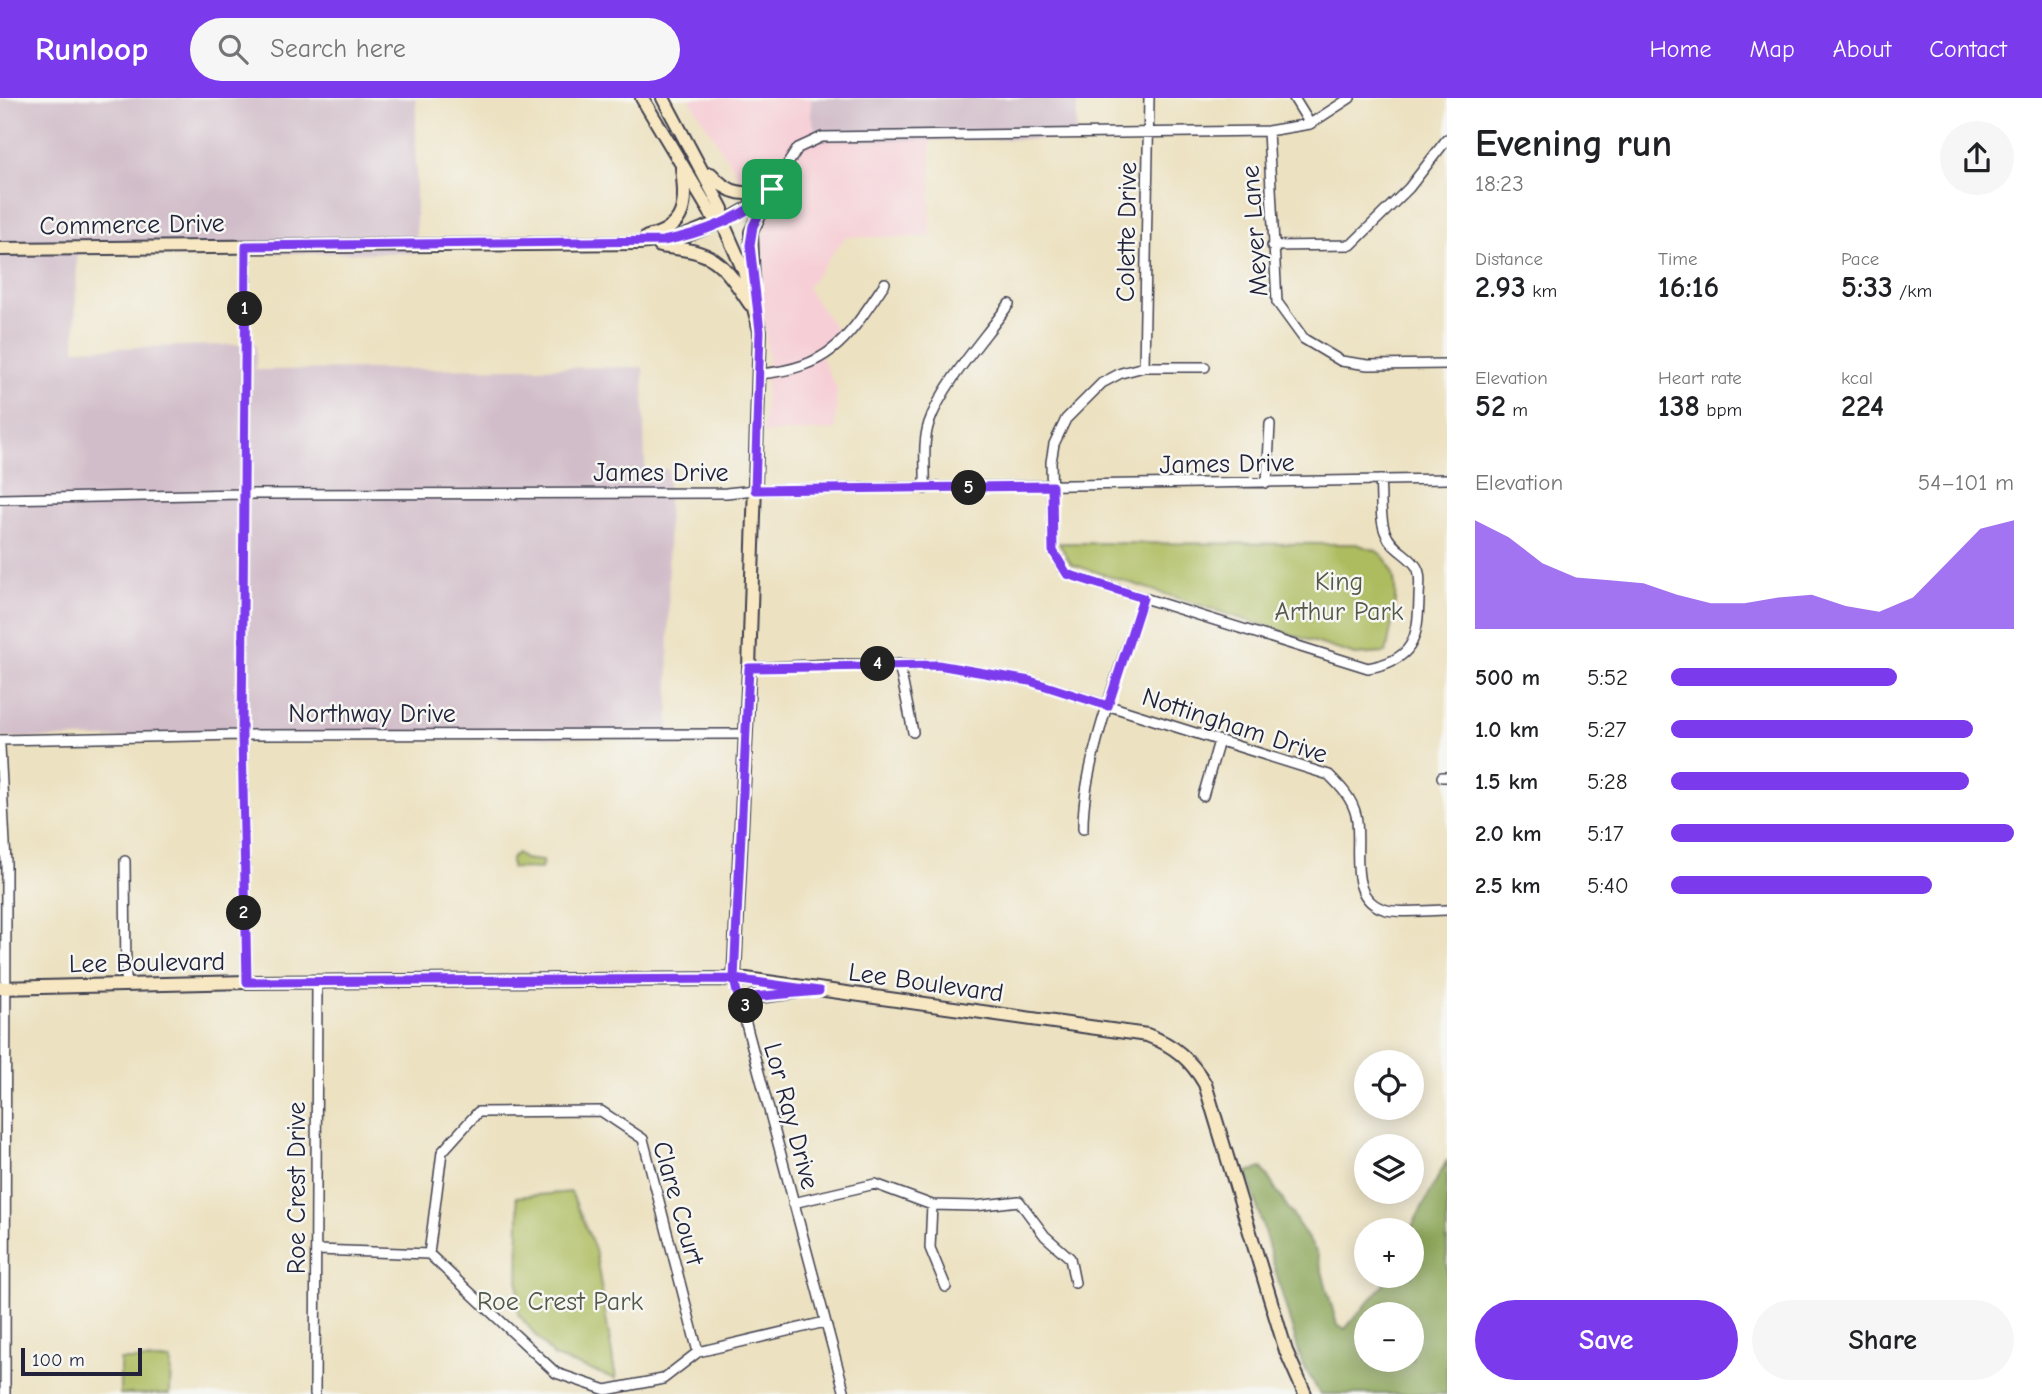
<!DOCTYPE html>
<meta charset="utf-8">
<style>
:root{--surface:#fff;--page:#f6f6f6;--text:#202124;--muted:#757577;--accent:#7c3aed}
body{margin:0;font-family:"Comic Neue",sans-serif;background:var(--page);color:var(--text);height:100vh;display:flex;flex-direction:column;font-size:26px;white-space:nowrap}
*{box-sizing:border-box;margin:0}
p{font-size:23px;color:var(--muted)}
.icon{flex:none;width:38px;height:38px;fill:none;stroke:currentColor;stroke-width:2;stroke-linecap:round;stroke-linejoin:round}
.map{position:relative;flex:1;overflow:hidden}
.details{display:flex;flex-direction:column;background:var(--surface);width:595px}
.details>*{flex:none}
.buttons{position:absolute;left:1354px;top:952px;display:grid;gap:14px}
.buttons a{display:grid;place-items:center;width:70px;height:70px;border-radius:50%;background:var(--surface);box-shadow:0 4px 18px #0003;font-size:35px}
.scale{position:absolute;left:21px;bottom:18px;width:121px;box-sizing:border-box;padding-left:7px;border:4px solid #22223b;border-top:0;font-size:19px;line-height:24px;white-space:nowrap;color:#22223b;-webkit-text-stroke:5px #f6f6f2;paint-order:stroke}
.pin{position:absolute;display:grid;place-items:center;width:60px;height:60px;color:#fff;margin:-30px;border-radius:14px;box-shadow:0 4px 10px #0006}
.km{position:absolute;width:35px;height:35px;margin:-18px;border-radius:50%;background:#222;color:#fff;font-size:19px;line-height:35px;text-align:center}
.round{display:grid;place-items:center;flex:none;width:74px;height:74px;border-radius:37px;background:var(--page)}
.headline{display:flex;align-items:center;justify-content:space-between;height:119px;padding:0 28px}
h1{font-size:38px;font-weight:700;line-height:52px}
.stats{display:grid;grid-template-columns:repeat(3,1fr);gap:10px;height:119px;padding:7px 28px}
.stats div{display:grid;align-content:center}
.stats b{font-size:30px;font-weight:700}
.stats small{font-size:19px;font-weight:400}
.stats p{font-size:19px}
.chart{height:196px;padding:14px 28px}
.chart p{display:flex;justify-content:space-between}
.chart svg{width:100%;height:126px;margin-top:7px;fill:var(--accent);opacity:.7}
.cta{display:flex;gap:14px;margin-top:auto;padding:14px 28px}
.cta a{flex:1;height:80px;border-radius:42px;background:var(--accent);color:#fff;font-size:28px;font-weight:700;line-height:80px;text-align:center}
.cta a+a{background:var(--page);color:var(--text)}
ul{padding:0 28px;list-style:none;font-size:23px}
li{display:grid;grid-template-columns:112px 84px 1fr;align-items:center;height:52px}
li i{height:18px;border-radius:9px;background:var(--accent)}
header{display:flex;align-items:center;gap:42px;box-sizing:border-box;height:98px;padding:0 35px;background:var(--accent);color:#fff}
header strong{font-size:33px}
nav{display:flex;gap:38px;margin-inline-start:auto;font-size:24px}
.search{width:490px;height:63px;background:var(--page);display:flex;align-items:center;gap:18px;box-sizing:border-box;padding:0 24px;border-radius:38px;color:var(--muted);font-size:26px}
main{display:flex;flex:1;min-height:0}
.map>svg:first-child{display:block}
</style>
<header>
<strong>Runloop</strong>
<div class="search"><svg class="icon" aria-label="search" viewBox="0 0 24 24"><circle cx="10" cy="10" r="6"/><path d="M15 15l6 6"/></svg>Search here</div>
<nav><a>Home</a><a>Map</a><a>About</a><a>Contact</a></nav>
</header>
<main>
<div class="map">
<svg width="1447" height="1296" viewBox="0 0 1447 1296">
<rect width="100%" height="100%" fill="#f6f6f2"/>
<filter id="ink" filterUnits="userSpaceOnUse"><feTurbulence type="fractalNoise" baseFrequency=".0143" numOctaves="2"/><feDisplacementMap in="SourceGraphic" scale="14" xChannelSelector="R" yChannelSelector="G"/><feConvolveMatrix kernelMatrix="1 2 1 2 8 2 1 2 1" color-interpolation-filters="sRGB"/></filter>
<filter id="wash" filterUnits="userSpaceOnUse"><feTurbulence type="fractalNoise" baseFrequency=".00686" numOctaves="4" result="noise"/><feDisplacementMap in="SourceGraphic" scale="28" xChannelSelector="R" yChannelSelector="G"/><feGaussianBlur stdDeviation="1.57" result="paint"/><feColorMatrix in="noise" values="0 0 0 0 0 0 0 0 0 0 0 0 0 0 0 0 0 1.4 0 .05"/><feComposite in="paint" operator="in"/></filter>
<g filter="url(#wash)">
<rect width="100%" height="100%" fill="#ece1c0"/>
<path fill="#f6cfd6" d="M689 0H811V19L821 43 931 42 930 139H845L807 190 837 233 819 254 837 291 835 332 763 335 768 259 759 188 763 133 747 92Z"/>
<path fill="#d1bdc9" d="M0 0H416V155H77L75 251 256 246V272L643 269 645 371H668L669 639 0 640Z
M811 0H1077L1076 41 820 43 811 19Z"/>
<path fill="#adbc5f" stroke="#686f4d" stroke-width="2" d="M1059 445 1357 446C1363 449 1372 450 1378 454 1407 475 1392 525 1386 555L1355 557 1071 466Z
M517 755 524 761 543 763 541 771 511 770V760Z
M571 1094 595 1151 616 1281 554 1259 518 1216 519 1115 516 1099Z
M120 1262H171L170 1296H120Z"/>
<path fill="#8aa456" stroke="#566348" stroke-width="2" fill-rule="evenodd" d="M1447 1062V1296H1320L1302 1265 1247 1074 1262 1070 1317 1155 1337 1227 1345 1231 1382 1189 1388 1178H1412L1410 1132ZM1367 1216H1412V1262H1367Z"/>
</g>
<g filter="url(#ink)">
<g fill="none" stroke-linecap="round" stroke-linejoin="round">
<g stroke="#403f4f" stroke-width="12">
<path id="street" d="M1294 0 1310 26
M1268 33 1277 204 1304 241 1341 263 1368 267 1447 266
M722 123 767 98 798 50 822 39 1268 33 1310 26 1350 0
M246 148 242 637 247 884
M1272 148 1351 147 1409 90 1447 41
M1144 269 1149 0
M1205 269H1144L1121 275 1102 285 1066 321 1054 346 1051 364 1053 453 1067 476 1368 570C1413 562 1418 542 1419 500 1419 490 1422 476 1416 468 1408 456 1392 451 1386 436 1379 422 1382 398 1380 382
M760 276C832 269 847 241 885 185
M1267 385 1270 326
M925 391C926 370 922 346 929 325 943 285 984 241 1009 206
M0 401 243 396 726 395 755 392 1447 381
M899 566 913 634
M749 570 832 566 938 567 1030 583 1329 677C1340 688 1352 700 1356 717 1363 747 1344 802 1387 812 1404 816 1429 812 1447 812
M0 642 242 637 745 636
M0 648 6 765 5 1296
M1442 679H1447
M1203 698 1219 643
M1083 731C1082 665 1122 565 1143 501
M125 763 126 886
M734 881 845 1296
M793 1105 875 1086 932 1107 975 1108 1019 1103 1045 1138 1070 1160 1075 1185
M932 1107 930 1150 946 1189
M317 1152 429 1156 556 1275 606 1292 663 1281 698 1254 825 1224
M429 1156 442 1054 478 1014 601 1013 643 1041 698 1254
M315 1296 317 883"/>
</g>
<g stroke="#403f4f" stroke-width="16">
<path id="secondary" d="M642 0 712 117 722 123
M663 0 722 111V123L744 173 760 233 749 570 734 881
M711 76C729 98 747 98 772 91
M647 139C688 130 686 104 682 70
M660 148C715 154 720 161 750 206
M0 151 639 145 680 140 722 123
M753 184 751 134 772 91
M0 890 247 884 746 881 1147 937C1174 947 1191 962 1205 986L1286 1253 1305 1296
M742 917 753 899 794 894"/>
</g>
<use href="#street" stroke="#fff" stroke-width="9"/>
<use href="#secondary" stroke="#f7e8c3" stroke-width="12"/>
</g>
</g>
<g fill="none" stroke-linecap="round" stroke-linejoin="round" filter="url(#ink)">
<g stroke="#fff" stroke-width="14">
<path id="route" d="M772 91C748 119 699 136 663 143L246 148 242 637 247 884 734 881 742 917 752 899 819 893 734 881 749 570 938 567 1030 583 1108 608 1143 500 1067 476 1053 453 1052 388 755 392 760 233 750 147 753 128 772 91"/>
</g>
<use href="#route" stroke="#7c3aed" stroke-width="9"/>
</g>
<g text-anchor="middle" stroke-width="5" stroke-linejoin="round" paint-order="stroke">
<g font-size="26" fill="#22223b" stroke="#f6f6f2">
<text transform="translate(132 126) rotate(-1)" y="9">Commerce Drive</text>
<text transform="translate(1254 133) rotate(-94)" y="9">Meyer Lane</text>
<text transform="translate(1126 134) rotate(-89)" y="9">Colette Drive</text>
<text transform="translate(1227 365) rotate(-1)" y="9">James Drive</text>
<text x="661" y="383">James Drive</text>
<text x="372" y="624">Northway Drive</text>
<text transform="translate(1235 627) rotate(18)" y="9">Nottingham Drive</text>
<text transform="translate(147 864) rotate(-1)" y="9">Lee Boulevard</text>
<text transform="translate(926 884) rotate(8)" y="9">Lee Boulevard</text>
<text transform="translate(792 1018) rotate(75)" y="9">Lor Ray Drive</text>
<text transform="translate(296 1090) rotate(-90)" y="9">Roe Crest Drive</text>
<text transform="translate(679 1105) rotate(74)" y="9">Clare Court</text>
</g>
<g font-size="26" fill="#535848" stroke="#f6f6f2">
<text x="1339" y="492">King<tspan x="1339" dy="30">Arthur Park</tspan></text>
<text x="560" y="1212">Roe Crest Park</text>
</g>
</g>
</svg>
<div class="buttons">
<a><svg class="icon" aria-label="locate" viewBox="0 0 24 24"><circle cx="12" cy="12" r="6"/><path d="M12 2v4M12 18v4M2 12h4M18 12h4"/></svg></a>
<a><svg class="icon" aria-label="layers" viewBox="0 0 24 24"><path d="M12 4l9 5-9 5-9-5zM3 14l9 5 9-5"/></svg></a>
<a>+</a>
<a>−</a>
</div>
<div class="scale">100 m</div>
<div class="pin" style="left:772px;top:91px;background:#1e9e55"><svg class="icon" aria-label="arrive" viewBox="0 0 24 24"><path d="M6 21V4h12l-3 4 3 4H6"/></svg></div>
<b class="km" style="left:245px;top:211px">1</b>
<b class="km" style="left:244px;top:815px">2</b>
<b class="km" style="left:746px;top:908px">3</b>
<b class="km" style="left:878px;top:566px">4</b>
<b class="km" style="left:969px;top:390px">5</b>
</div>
<section class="details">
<div class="headline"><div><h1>Evening run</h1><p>18:23</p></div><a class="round"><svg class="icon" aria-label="share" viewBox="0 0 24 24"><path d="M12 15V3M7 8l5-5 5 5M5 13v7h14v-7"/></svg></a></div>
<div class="stats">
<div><p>Distance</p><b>2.93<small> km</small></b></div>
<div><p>Time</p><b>16:16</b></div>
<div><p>Pace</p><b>5:33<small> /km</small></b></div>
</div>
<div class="stats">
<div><p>Elevation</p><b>52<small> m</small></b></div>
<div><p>Heart rate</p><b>138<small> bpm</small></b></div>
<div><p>kcal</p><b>224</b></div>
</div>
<div class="chart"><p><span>Elevation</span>54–101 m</p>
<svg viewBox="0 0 160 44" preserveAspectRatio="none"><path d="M0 44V6L10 12L20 21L30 26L40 27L50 28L60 32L70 35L80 35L90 33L100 32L110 36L120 38L130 33L140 21L150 9L160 6V44z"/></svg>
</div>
<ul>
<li><b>500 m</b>5:52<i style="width:66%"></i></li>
<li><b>1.0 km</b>5:27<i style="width:88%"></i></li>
<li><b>1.5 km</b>5:28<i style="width:87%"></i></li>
<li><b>2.0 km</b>5:17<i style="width:100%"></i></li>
<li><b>2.5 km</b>5:40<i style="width:76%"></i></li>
</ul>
<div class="cta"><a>Save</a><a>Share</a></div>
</section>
</main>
